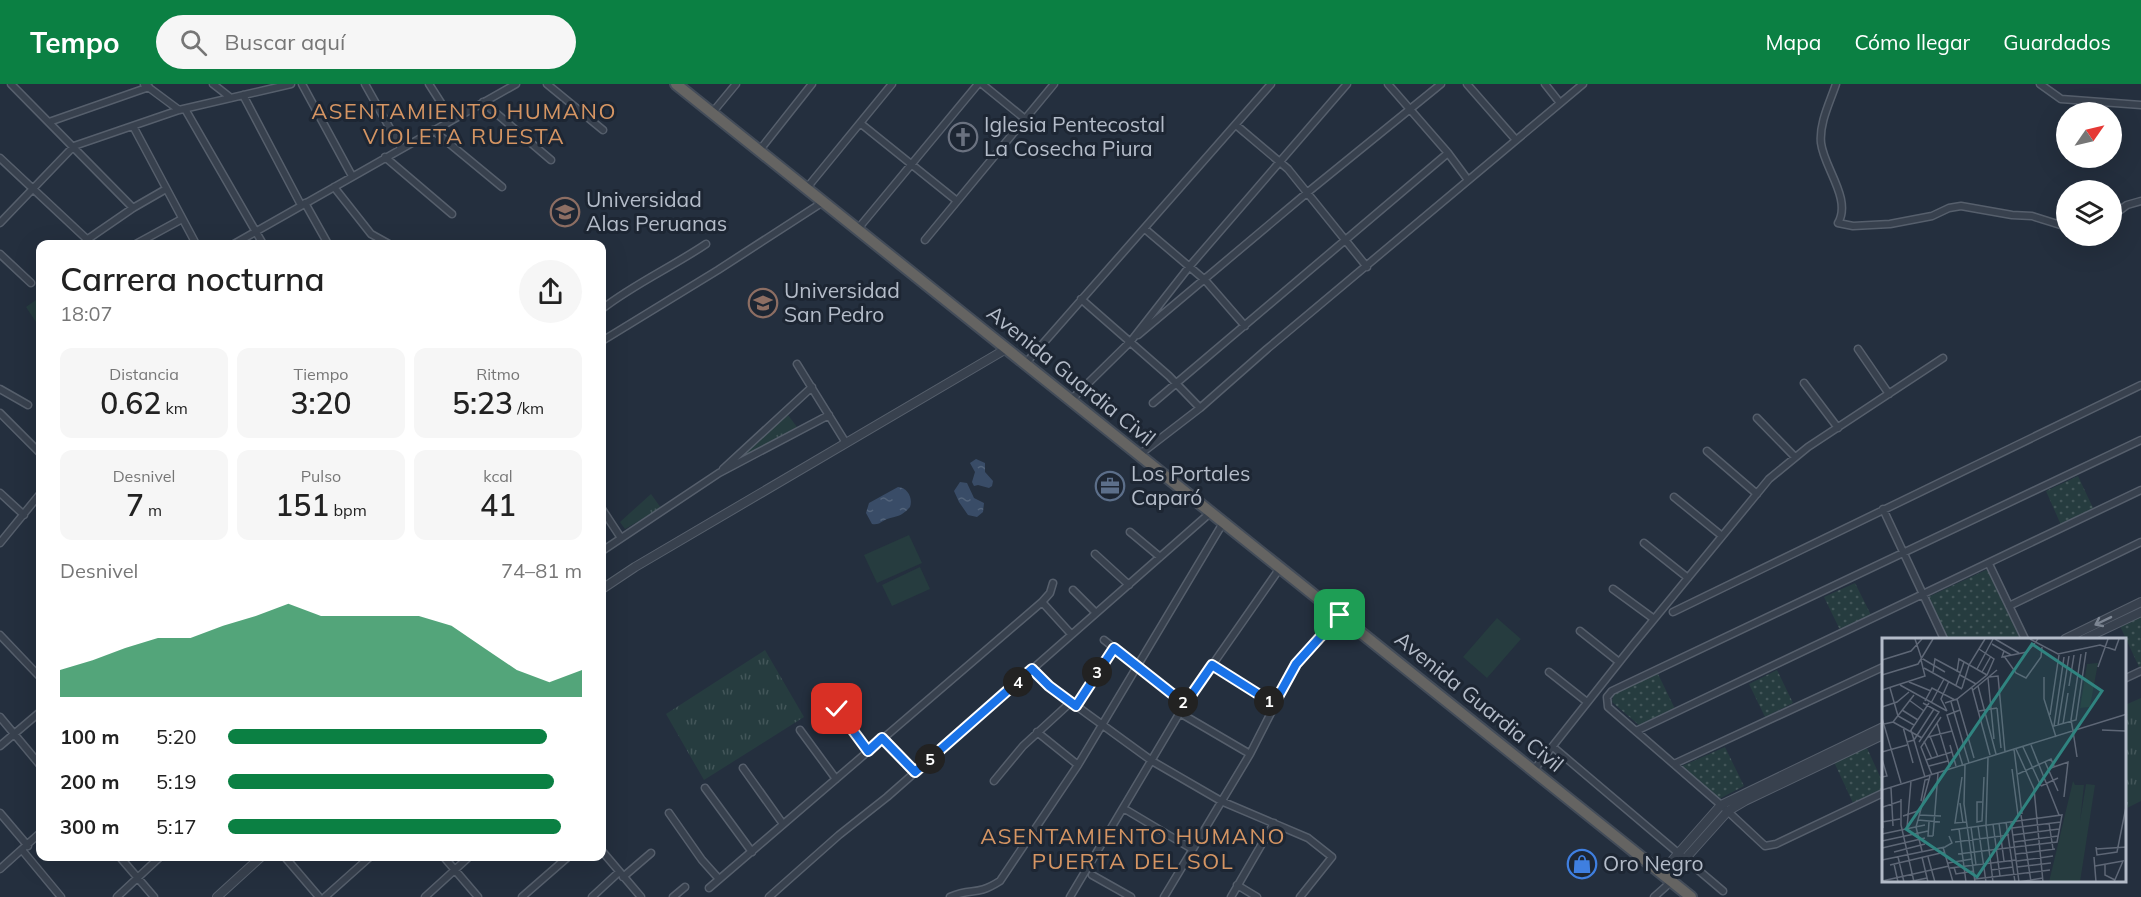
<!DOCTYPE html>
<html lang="es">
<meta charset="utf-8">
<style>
:root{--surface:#fff;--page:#f6f6f6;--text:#222;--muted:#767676;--accent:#0b8043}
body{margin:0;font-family:Mulish,sans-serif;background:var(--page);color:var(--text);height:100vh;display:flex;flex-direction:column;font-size:22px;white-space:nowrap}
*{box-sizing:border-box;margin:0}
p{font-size:20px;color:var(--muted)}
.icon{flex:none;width:33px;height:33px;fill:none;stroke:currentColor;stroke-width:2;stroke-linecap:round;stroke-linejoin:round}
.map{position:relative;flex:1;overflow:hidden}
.details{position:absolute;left:36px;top:156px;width:570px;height:621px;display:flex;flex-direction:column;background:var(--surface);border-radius:12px;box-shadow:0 6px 24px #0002}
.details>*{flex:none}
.needle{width:39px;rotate:56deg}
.controls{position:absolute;left:2056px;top:18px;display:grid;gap:12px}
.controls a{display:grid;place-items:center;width:66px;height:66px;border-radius:50%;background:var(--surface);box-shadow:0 6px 24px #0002;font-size:30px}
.pin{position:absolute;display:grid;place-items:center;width:51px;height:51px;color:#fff;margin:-26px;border-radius:12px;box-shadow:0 3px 9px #0006}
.km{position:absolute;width:30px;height:30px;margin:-15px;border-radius:50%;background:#222;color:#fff;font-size:16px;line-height:30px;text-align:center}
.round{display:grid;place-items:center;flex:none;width:63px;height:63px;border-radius:32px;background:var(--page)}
.head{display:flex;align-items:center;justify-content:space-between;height:102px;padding:0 24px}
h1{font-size:33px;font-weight:600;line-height:45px}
.metrics{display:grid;grid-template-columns:repeat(3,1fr);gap:9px;height:102px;padding:6px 24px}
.metrics div{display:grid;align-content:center;border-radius:12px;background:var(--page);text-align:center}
.metrics b{font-size:30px;font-weight:600}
.metrics small{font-size:16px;font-weight:400}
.metrics p{font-size:16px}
.chart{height:168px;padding:12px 24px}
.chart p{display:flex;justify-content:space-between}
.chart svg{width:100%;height:108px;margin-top:6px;fill:var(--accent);opacity:.7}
ul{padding:0 24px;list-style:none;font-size:20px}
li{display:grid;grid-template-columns:96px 72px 1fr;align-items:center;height:45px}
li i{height:15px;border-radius:8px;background:var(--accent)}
header{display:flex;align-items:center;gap:36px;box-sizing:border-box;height:84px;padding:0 30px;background:var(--accent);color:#fff}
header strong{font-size:28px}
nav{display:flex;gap:33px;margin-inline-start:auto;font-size:21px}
.search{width:420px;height:54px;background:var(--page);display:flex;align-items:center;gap:15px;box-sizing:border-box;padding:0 21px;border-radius:33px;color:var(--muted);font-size:22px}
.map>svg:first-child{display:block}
</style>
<header>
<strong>Tempo</strong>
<div class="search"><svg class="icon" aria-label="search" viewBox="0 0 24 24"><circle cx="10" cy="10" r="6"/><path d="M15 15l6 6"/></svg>Buscar aquí</div>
<nav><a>Mapa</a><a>Cómo llegar</a><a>Guardados</a></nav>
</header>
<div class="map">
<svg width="2141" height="813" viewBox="0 0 2141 813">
<defs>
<pattern id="grass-tufts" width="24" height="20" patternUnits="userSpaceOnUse" patternTransform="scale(1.5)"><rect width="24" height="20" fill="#263c3f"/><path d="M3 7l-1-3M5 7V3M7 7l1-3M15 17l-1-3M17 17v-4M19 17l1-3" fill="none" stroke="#435659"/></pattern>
<pattern id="park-dots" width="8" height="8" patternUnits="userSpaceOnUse" patternTransform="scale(1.5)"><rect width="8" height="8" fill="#263c3f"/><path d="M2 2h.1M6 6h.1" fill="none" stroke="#435659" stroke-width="1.8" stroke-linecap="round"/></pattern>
<pattern id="water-ripples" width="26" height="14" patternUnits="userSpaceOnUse" patternTransform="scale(1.5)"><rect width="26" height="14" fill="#394c67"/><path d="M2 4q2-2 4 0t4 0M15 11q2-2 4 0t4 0" fill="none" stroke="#53647b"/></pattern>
</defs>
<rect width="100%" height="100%" fill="#242f3e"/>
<path fill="url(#grass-tufts)" d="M788 331 797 343 735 377Z
M651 410 661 424 625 445 620 438Z
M765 566 804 633 704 696 666 630Z
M2141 614V717L2125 725V621Z"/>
<path fill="url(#park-dots)" d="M2078 392 2094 426 2061 441 2046 407Z
M1988 485 2020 555H1948L1928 513Z
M1855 499 1871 531 1840 546 1824 513Z
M2141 532V582L2139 583 2120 542Z
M1777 586 1793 619 1765 633 1749 600Z
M1657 588 1675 625 1640 642 1612 618 1614 609Z
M1725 663 1744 702 1719 715 1682 682Z
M1867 664 1883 699V705L1853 719 1834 678Z"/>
<path fill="#263c3f" d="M40 213V244L26 223Z
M909 451 922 479 877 499 864 471Z
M920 483 930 505 892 522 882 501Z
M1497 534 1521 555 1487 594 1463 573Z"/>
<path fill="url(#water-ripples)" d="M976 375 985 379V388L993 397 992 402 989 404 978 401 974 402 972 398 975 388 970 379Z
M960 398 967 399 974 414 984 419 983 428 977 433 968 431 959 418 954 407Z
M898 403C908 404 913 414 910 423 901 433 897 432 887 435 880 438 880 441 872 440L866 429 869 419Z"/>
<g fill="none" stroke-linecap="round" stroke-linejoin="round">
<g stroke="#565f6c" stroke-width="9">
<path id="minor" d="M11 0 133 124
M144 0 179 26
M213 0 231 14
M302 0 352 92
M365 0 401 64
M429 0 452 36
M547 0 603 46
M982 0 1025 35
M1388 0 1448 69 1468 96
M1467 0 1516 56
M1545 0 1560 19
M1836 0C1830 18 1819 39 1821 59 1824 84 1852 115 1838 139L1853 142 1890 140 1932 132 1949 124 1961 122 2012 131 2032 132 2067 143
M2040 0 2061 15 2141 21
M243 11 301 121
M483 18 551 76
M185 25 263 160
M712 29 736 0
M49 38 149 3
M860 39 957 117
M1236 41 1288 85 1367 183
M133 42 196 160
M433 46 502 103
M759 67 812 0
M385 73 452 130
M0 74 92 160
M334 103 371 150 389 160
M806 105 892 0
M305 119 328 160
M2112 132 2127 121 2141 117
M0 139 74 62 179 26 291 0
M1145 145 1205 196 1245 242
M857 146 978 0
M88 155 133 124 166 105
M925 156 1054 0
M136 160 182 135
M234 160 516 0
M0 170 31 199
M1081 215 1169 292 1200 324
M602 225C634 200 672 183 706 160
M1138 251 1308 108 1441 0
M602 257 718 186 823 118
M1858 265 1889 310
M797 280 846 359
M1025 280 1271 0
M1804 299 1838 344
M0 305 28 321
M1070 317 1131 257 1189 183 1347 0
M1153 319 1448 69
M0 329 40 369
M1757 334 1795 373
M1707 367 1757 410
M1139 371 1200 324 1267 265 1583 0
M723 385 812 303
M0 409 24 431
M1674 413 1722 452
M602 425 621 454
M1883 425 1944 555
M1130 448 1160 473
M0 459 40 410
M1644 459 1688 494
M602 467 719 389 829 331
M1095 470 1129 501
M1989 480 2025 555
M1053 499 1050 509 1042 518 1071 550
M1613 505 1654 535
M1073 506 1096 529
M2009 522 2141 458
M1673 528 2141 301
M1580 547 1619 578
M0 551 40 593
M1104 556 1185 620
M1212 581 1274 620
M1032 585 1049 602 1152 677 1221 717 1308 754 1332 773 1300 813
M1549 588 1587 618
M2124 595 2141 587
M1076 622 1114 564
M837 625 868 667
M1180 629 1250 670
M0 633 40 681
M800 646 836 695
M1636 647 2141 406
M1037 648 1078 681
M882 654 915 688
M0 662 40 628
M1553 663 1723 807
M1674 680 1883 583
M743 684 783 740
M1533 687 1632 562 1769 395 1808 363 1943 274
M994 697 1023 662 1071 618
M705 704 752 768
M1883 709 1776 760 1765 762 1721 721 1608 623 1607 613 1612 607 2141 356
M1123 724 1192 765
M0 729 28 762
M669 729 702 776 719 795
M22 766 61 813
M602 767 641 813
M119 772 154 813
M284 772 319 813
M443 772 478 813
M0 785 40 749
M1092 791 1131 813
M623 793 651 769
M1237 801 1257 813
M709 804 1042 518
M117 813 161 772
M325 813 371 772
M425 813 470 772
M522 813 569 772
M592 813 619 788
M673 813 685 803
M769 813 839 751 887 713 1210 429
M950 813C973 803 975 813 1000 797L1078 681 1223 439
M1070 813 1185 620 1280 484
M1164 813 1250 670 1296 580 1340 531
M1231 813 1274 739
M1654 813 1672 797"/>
</g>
<g stroke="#565f6c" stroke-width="10">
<path id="tertiary" d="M602 505 635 483 1006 265
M2065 555 2141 518
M2084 555 2141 528
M1661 789 1721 721 1883 643
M1668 794 1728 727 1745 717 1883 651
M217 813 262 772"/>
</g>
<g stroke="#434c59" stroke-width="14">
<path id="trunk" d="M676 0 1691 813"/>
</g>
<use href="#minor" stroke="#38414e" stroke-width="6"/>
<use href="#tertiary" stroke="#38414e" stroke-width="8"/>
<use href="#trunk" stroke="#656462" stroke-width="10"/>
</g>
<defs><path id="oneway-shaft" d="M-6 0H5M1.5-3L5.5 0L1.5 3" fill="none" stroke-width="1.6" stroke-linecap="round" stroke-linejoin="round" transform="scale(1.5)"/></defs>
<use stroke="#7c8592" href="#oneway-shaft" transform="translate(2103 537) rotate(154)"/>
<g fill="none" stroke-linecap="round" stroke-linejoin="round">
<g stroke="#fff" stroke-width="12">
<path id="route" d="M837 625 868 667 882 654 915 688 1032 585 1049 602 1076 622 1114 564 1185 620 1212 581 1274 620 1296 580 1340 531"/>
</g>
<use href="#route" stroke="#1a73e8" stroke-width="8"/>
</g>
<defs>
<g id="church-ring" transform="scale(1.5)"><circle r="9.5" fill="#1d2633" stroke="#6b7280" stroke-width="1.5"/><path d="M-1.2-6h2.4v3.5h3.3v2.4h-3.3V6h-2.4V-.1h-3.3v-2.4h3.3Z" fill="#6b7280"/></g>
<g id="university-ring" transform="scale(1.5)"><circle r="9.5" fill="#1d2633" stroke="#8d6e63" stroke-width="1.5"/><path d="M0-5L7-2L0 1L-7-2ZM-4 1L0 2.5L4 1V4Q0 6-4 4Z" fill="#8d6e63"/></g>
<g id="office-ring" transform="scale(1.5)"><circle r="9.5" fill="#1d2633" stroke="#5c6f8a" stroke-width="1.5"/><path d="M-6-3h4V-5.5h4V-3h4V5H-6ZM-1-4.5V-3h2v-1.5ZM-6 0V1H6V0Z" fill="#5c6f8a"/></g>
<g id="shop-ring" transform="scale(1.5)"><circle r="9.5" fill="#1d2633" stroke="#3f7fe0" stroke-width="1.5"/><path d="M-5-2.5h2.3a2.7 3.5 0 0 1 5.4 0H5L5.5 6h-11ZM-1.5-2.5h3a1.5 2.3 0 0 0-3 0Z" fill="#3f7fe0"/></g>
</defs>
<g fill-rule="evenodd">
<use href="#church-ring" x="963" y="53"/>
<use href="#university-ring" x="565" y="128"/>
<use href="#university-ring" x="763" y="219"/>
<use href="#office-ring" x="1110" y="402"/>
<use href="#shop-ring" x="1582" y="780"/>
</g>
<g text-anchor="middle" stroke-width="6" stroke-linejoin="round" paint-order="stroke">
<g font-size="21" fill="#b4bcc9" stroke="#1d2633" text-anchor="start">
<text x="984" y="48">Iglesia Pentecostal<tspan x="984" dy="24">La Cosecha Piura</tspan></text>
<text x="586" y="123">Universidad<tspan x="586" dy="24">Alas Peruanas</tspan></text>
<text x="784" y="214">Universidad<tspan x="784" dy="24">San Pedro</tspan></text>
<text x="1131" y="397">Los Portales<tspan x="1131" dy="24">Caparó</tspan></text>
<text x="1603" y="787">Oro Negro</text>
</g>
<g font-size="21" fill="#b4bcc9" stroke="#1d2633">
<text transform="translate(1071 292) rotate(39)" y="7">Avenida Guardia Civil</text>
<text transform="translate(1479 618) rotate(39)" y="7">Avenida Guardia Civil</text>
</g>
<g font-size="22" letter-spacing="1.5" fill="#d59563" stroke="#1d2633">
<text x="464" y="35">ASENTAMIENTO HUMANO<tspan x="464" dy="25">VIOLETA RUESTA</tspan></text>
<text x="1133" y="760">ASENTAMIENTO HUMANO<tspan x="1133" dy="25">PUERTA DEL SOL</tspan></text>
</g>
</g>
<g transform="translate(1882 554)">
<rect width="244" height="244" fill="#242f3e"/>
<path d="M216 25 208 69 198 70 205 26ZM191 143 193 147H202L198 183 204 146 213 147 198 244H167Z" fill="#263c3f"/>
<path fill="none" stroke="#5e6776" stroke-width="1.5" d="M33 1 40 22M113 1 137 15M148 1 176 16 218 7 233 12 237 1M110 6 129 17M122 13 120 19 145 14 156 1M122 18 134 35 144 40 159 19 160 9M182 19 172 88 194 82 204 14M41 21 63 34M0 22 29 13 40 1M216 29 226 1M42 30 80 51M95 31 111 1M51 34 53 21 79 35M75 34 77 21 105 37M100 34 109 18M0 37 36 26 51 1M78 37 94 46M107 39 116 38 123 114M162 39V61L174 99M106 40 112 101M27 44 49 53M18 47 65 73M74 47 82 24M96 48 114 116M187 48 192 17M8 50 16 78 32 87M80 50 87 27 103 1M90 50 108 117M0 52 43 38 39 22M91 52 115 32M75 61 92 120M27 62 42 73M43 63 50 50 73 62M69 64 87 125M49 65 62 41M63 65 75 61 105 37 112 21 97 11M0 69 15 64 27 54M115 70 119 110M20 72 36 82M78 72 65 77 81 128M65 73 59 61 67 43M97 73 115 70M168 77 177 17M0 80 19 145M11 84 40 100M55 85 68 129M2 86 11 84 32 57M181 86 186 55M176 87 187 18M21 89 31 125M220 92 243 93M191 93 189 82 199 16M191 93 195 119M48 98 56 119M46 99 70 93M42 103 50 121M25 104 32 102 52 71M37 104 57 74 41 65M68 107 74 128M149 107 177 177M141 109 159 148M132 111 140 176M134 111 152 151 161 244M0 114 25 107M106 120 104 187 111 244M0 121 5 138 0 139M44 122 70 114M163 124 176 153M83 127 82 166 93 244M47 128 66 123M130 131 136 177M166 131 186 124 182 159M136 136 169 121 172 128M50 137 39 109 59 79M43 139 29 92 47 65M80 139 73 185 84 184M159 148 176 140M9 150 11 188M0 152 245 76M0 161 1 190M19 161V187L32 244M39 163 43 142 47 141M100 164H95V184L100 183 102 139M78 165 81 185M1 169 19 163M37 177 59 178M139 177 149 244M21 178 39 172M36 182 58 184M0 184 18 181M47 184 46 198H51M124 184 133 244M129 184 137 244M117 185 122 223M167 185 171 211M111 186 118 238M96 188 104 244M89 189 94 227M25 190 29 143M130 190 179 184M77 191 84 244M69 192 180 177 175 204 76 216M0 196 43 187M131 197 177 191M51 198 56 135M0 203 46 193M73 204 127 197M132 204 176 198M61 209 71 244M214 209 215 217 235 214 245 164M0 210 43 200M214 211 245 209M40 213 34 189 48 138M12 214 43 206M134 216 173 211M16 219 22 244M40 219 46 244M46 219 53 244M212 219 214 244M0 222 63 209 70 205 67 198M135 223 171 218M66 225 90 221M12 226 16 244M223 226V237L233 242M8 227 63 214M213 228 241 223 232 244M72 229 74 236 92 233M135 229 169 225M68 230 134 222M109 232 131 229M93 241 168 232M0 243 67 228M26 244 45 240M137 244 161 240"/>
<path fill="#308480" fill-opacity="0.15" stroke="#308480" stroke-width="3" d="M150 6 220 53 95 239 24 191Z"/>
<rect width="244" height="244" fill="none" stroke="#b4bcc9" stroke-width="3"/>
</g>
</svg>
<div class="controls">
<a><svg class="needle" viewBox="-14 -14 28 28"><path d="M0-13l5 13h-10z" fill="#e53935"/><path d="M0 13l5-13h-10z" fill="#767676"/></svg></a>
<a><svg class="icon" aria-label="layers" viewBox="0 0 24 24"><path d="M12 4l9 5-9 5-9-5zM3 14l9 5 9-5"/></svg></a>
</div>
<div class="pin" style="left:1340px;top:531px;background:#1e9e55"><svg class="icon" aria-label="arrive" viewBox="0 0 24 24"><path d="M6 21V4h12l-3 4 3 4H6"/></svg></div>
<div class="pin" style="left:837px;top:625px;background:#d93025"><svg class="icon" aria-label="check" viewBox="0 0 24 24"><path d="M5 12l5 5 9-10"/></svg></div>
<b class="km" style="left:1269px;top:617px">1</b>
<b class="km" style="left:1183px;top:618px">2</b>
<b class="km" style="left:1097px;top:588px">3</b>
<b class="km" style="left:1018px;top:598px">4</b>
<b class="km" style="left:930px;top:675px">5</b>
<section class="details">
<div class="head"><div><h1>Carrera nocturna</h1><p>18:07</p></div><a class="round"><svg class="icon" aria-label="share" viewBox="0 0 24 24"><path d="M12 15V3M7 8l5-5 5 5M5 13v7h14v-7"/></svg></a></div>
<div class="metrics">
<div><p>Distancia</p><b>0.62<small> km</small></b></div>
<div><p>Tiempo</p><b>3:20</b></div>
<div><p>Ritmo</p><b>5:23<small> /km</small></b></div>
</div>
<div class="metrics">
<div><p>Desnivel</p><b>7<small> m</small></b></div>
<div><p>Pulso</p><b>151<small> bpm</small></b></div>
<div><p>kcal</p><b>41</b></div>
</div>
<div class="chart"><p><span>Desnivel</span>74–81 m</p>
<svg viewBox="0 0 160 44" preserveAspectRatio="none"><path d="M0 44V33L10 29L20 24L30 20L40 20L50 15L60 11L70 6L80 11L90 11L100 11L110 11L120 15L130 24L140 33L150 38L160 33V44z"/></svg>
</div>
<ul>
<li><b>100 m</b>5:20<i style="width:90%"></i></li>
<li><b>200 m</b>5:19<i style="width:92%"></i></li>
<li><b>300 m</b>5:17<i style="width:94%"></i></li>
</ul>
</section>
</div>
